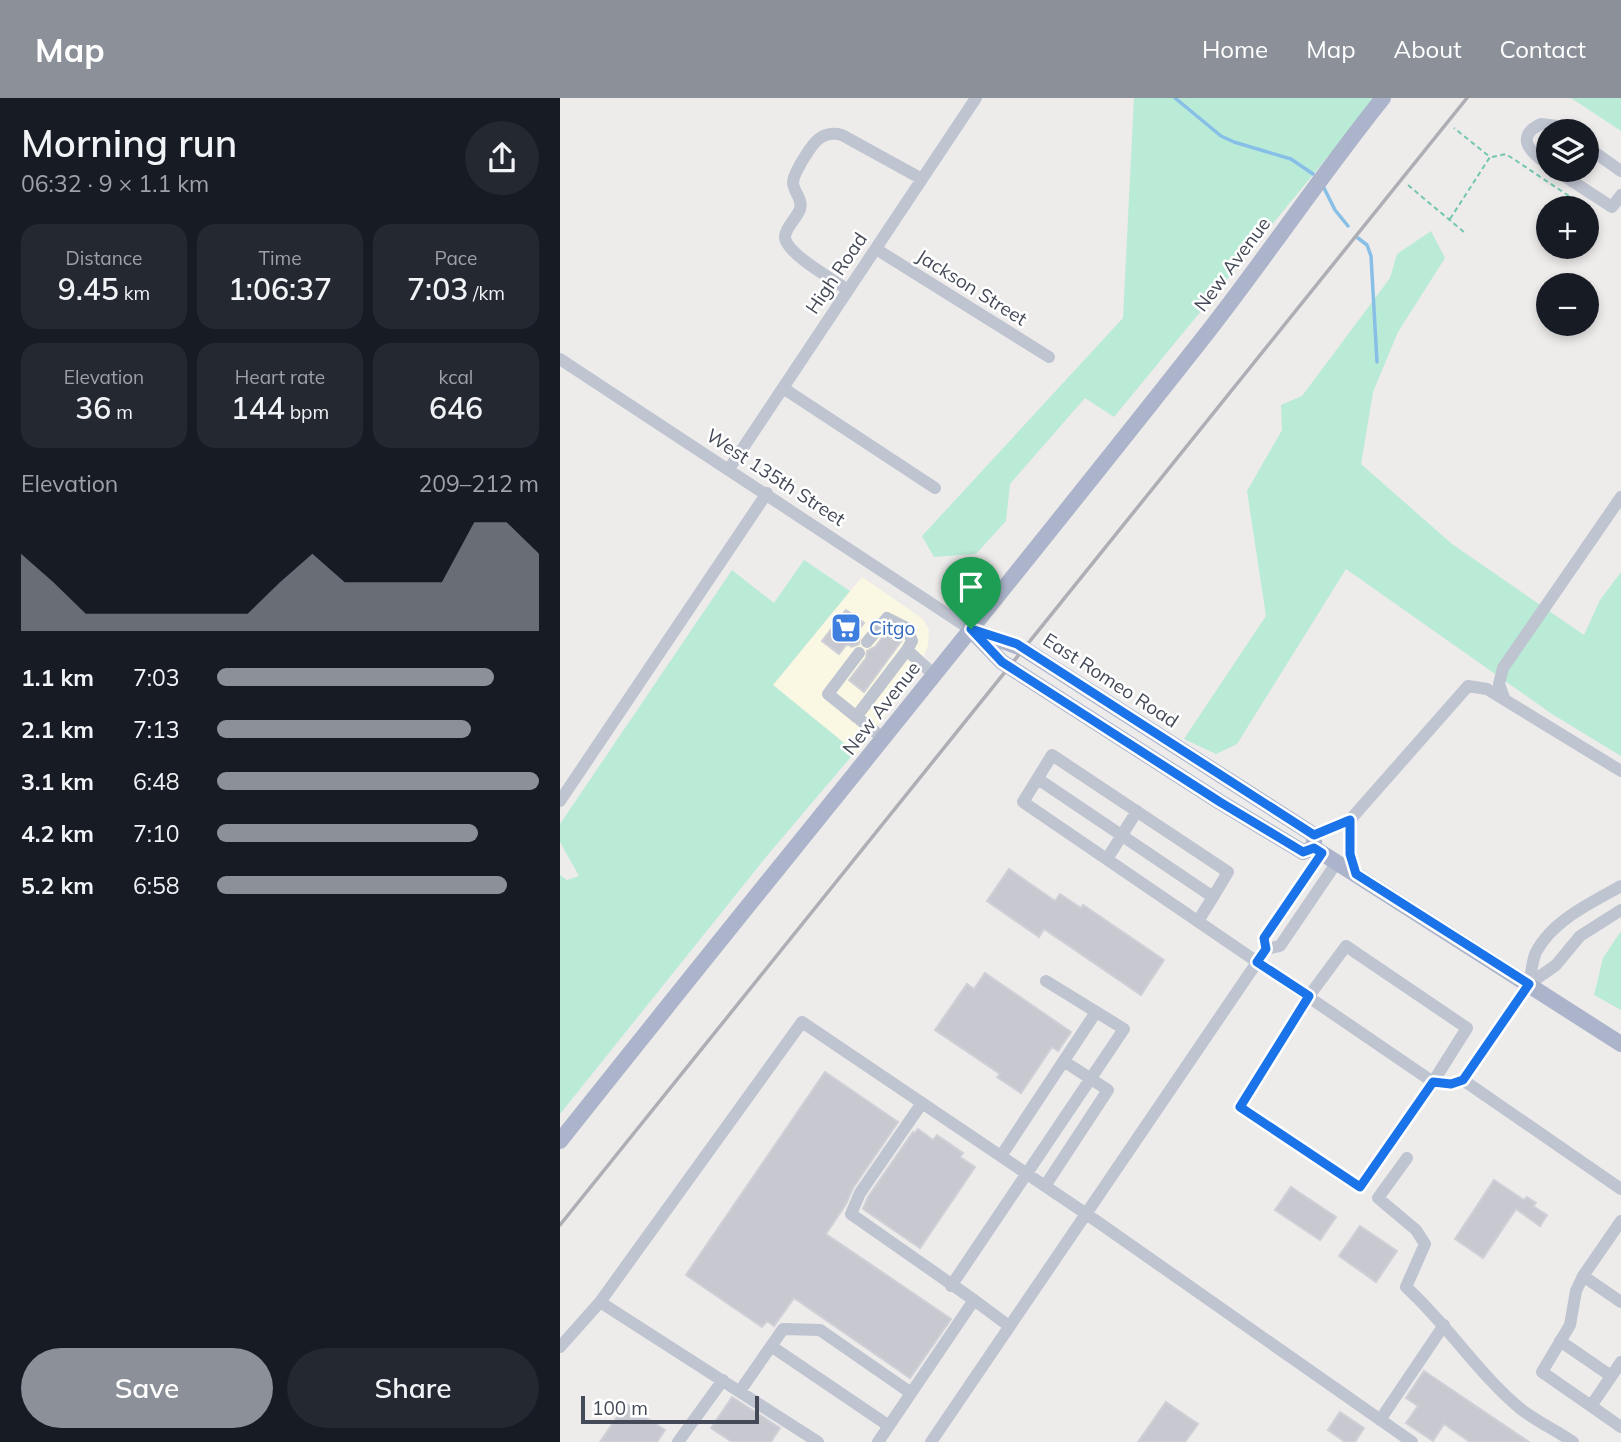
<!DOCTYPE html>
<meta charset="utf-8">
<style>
:root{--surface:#171b24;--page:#242831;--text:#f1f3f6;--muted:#9ea1a6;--accent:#8c9099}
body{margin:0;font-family:Mulish,sans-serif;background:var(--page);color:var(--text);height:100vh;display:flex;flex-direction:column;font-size:26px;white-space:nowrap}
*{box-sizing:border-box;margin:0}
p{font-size:23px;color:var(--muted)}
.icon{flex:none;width:38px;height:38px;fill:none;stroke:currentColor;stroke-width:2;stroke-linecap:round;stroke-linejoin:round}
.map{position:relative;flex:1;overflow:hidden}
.details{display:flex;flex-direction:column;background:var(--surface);width:560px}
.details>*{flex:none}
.fabs{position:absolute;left:976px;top:21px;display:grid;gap:14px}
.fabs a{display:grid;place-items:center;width:63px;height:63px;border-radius:50%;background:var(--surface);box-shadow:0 4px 10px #0003;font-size:35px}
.scale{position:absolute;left:21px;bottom:18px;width:178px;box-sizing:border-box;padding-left:7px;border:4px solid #444a57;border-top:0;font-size:19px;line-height:24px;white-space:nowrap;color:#444a57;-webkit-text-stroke:5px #fff;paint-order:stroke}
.pin{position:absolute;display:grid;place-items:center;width:60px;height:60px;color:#fff;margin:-72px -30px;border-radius:50% 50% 50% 0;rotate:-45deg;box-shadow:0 0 7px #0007}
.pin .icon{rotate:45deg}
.round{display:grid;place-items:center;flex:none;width:74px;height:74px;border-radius:37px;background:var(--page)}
.summary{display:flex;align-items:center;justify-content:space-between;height:119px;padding:0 21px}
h1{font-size:38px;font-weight:600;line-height:52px}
.metrics{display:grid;grid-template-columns:repeat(3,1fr);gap:10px;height:119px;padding:7px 21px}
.metrics div{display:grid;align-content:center;border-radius:18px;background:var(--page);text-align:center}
.metrics b{font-size:30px;font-weight:600}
.metrics small{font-size:19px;font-weight:400}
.metrics p{font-size:19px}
.chart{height:196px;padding:14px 21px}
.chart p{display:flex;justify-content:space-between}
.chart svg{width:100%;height:126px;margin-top:7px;fill:var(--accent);opacity:.7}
.action{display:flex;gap:14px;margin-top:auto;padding:14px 21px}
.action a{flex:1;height:80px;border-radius:42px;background:var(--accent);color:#fff;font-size:28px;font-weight:600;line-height:80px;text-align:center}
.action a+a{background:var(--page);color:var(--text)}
ul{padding:0 21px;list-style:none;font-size:23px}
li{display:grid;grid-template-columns:112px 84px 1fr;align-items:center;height:52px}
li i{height:18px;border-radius:9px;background:var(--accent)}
header{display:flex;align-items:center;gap:42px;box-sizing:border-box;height:98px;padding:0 35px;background:var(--accent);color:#fff}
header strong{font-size:33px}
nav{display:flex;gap:38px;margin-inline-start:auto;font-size:24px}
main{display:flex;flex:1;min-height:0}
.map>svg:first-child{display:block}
</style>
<header>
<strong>Map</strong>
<nav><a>Home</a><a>Map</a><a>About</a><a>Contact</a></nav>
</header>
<main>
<section class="details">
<div class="summary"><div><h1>Morning run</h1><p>06:32 · 9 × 1.1 km</p></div><a class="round"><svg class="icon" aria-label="share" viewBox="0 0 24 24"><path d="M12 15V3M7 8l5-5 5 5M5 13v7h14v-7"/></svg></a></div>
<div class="metrics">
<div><p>Distance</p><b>9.45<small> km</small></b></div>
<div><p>Time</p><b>1:06:37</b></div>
<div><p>Pace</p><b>7:03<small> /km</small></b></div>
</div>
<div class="metrics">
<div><p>Elevation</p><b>36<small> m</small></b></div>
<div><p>Heart rate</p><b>144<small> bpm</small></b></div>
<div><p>kcal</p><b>646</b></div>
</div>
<div class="chart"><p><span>Elevation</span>209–212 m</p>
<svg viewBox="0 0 160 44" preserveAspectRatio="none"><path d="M0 44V17L10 27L20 38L30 38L40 38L50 38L60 38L70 38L80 27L90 17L100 27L110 27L120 27L130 27L140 6L150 6L160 17V44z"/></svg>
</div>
<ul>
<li><b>1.1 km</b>7:03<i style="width:86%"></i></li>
<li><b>2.1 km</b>7:13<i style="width:79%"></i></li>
<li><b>3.1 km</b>6:48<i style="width:100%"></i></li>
<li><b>4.2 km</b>7:10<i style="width:81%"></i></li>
<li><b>5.2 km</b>6:58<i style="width:90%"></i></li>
</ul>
<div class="action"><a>Save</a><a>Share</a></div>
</section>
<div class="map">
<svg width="1061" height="1344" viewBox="0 0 1061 1344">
<rect width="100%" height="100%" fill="#eeebeb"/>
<path fill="#faf8e3" d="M302 479 363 521 369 532 368 547 359 573 297 655 213 587Z"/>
<path fill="#b9ebd7" d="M574 0H816L554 319 525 300 450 386 446 423 416 456 374 459 362 438 563 220Z
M1011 0H1061V33Z
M871 133 885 160 838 234 813 294 801 366 892 446 1024 537 1040 502 1061 474V658L992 616 786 471 677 646 656 656 624 641 706 518 687 393 722 332 721 307 742 298 830 180 837 156Z
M244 462 290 493 213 587 295 654 206 759 0 1016V777L7 782 19 778 0 744V726L172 472 214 505Z
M1061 833V912L1034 897 1043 860Z"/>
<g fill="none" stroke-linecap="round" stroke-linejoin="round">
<path stroke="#88bfe7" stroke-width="3.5" d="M615 0 661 38 674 44 731 61 753 76
M763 88 775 112 788 128
M798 140 807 147 811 158 817 264"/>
</g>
<path fill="#c8c9d0" stroke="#cfd0d7" stroke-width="2" d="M286 512 304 525 296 535 300 538 299 546 292 549 287 546 279 556 262 543Z
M329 531 340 536 342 542 304 594 289 582 306 560 307 553 315 549Z
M449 771 495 803 500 796 521 810 523 807 604 862 581 897 484 831 479 839 427 803Z
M425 875 511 934 498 953 492 949 461 995 437 979 440 976 375 932 407 886 414 891Z
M265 974 338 1024 293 1090 286 1106 266 1136 391 1221 350 1280 234 1200 214 1228 207 1223 202 1229 126 1177Z
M358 1031 373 1042 377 1037 403 1055 400 1059 415 1069 360 1150 303 1111 308 1099 353 1034 355 1035Z
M934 1082 964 1102 967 1099 976 1105 973 1108 987 1117 980 1128 956 1111 923 1160 895 1141Z
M731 1089 776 1119 760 1142 715 1112Z
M800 1128 837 1153 816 1184 779 1158Z
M864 1273 969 1344H910L884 1326 873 1343 846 1325 858 1308 846 1300Z
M172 1299 220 1330 211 1344H172L151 1330Z
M606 1304 638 1326 625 1344H578Z
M66 1306 105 1332 97 1344H40Z
M780 1314 804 1330 795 1344H785L768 1332Z"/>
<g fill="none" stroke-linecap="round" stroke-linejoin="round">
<path stroke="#73c7af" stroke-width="2" stroke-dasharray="5 3.5" stroke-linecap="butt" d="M932 59 946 56 1027 110
M848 87 905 135
M890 121 930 59 894 30"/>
<path stroke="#bec4d0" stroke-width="12" d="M1027 49 1061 73
M989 67C972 56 953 39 981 26L997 28 1004 33
M995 72 1052 109 1061 97
M316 151 489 259
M288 192C274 182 228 157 225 140 224 131 237 120 240 111 243 101 234 95 233 85 233 78 238 71 241 65 251 49 259 31 282 37L362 81
M0 261 410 531
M223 290 375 390
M169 371 416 0
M307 544 327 520 347 530 352 543 347 552 374 577
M299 555 268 596 324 641
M945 602 939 586 943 570 1061 399
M296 619 347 552
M478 681 653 799 638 823
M0 703 207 395
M790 722V756L796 776
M754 737 790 722 908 588 927 591 1061 673
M547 761 577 713
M653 799 668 774 492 657 463 704 873 984 891 986 903 982 969 886 996 867 1020 838 1061 812
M786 848 907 930 873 984 800 1089 680 1009 749 898Z
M706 851 720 848 777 764
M969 886C971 877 972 863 976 854 993 822 1031 805 1061 788
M903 982 1061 1091
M362 1005 300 1095 291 1116 414 1202
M441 1058 536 914
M847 1060 818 1100 856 1132 865 1146 846 1189C888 1227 919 1277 962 1312 978 1324 997 1333 1013 1344
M485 1088 548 992 505 964
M1023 1178 1061 1204
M391 1188 564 931 486 883
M40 1204 242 924 525 1115 852 1344
M1000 1243 1051 1278
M211 1248 329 1328
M0 1249 40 1204 258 1344
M1061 1264 1031 1308 1061 1329
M180 1293 223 1231 260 1232 351 1295
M1031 1308 982 1274 1010 1227 1016 1193 1023 1178 1061 1123
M820 1322 884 1227
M118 1344 163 1282
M318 1344 414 1202 449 1228
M371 1344 706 851 704 840 762 755"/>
<path stroke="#abb4ca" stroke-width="16" d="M410 531 464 551 754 737V750
M412 533 442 564 660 704 743 754 754 750
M754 750 1061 946
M0 1043C214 773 434 506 647 235 707 158 762 76 823 0"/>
<path stroke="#adafb5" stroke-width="3.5" d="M0 1127 907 0"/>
</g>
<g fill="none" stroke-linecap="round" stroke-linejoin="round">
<g stroke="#fff" stroke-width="14">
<path id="route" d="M411 531 457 546 754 737 790 722V756L796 776 969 886 903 982 891 986 873 984 800 1089 680 1009 749 898 697 864 706 851 704 840 762 755 754 750 743 754 660 704 442 564Z"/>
</g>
<use href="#route" stroke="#1a73e8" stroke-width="9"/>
</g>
<defs>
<g id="supermarket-square" transform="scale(1.575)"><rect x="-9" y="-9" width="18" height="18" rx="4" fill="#3f7fe0" stroke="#fff"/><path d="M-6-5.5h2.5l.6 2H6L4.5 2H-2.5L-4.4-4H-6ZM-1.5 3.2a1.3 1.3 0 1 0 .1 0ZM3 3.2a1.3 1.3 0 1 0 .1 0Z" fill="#fff"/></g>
</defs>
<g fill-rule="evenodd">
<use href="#supermarket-square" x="286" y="530"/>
</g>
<g text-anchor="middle" stroke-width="5" stroke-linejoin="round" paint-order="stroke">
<g font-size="19" fill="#444a57" stroke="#fff">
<text transform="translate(672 166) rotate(-53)" y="7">New Avenue</text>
<text transform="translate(276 175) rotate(-56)" y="7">High Road</text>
<text transform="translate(412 189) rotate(32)" y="7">Jackson Street</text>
<text transform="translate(216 379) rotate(33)" y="7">West 135th Street</text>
<text transform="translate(551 582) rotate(33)" y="7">East Romeo Road</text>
<text transform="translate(321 610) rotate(-52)" y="7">New Avenue</text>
</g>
<g font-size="19" fill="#366cbe" stroke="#fff" text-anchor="start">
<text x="309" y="537">Citgo</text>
</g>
</g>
</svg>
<div class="fabs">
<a><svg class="icon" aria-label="layers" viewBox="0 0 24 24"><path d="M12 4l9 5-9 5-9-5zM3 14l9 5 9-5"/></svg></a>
<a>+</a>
<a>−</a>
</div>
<div class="scale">100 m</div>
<div class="pin" style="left:411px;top:531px;background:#1e9e55"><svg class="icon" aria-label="arrive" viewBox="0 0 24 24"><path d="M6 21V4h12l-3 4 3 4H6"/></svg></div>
</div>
</main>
